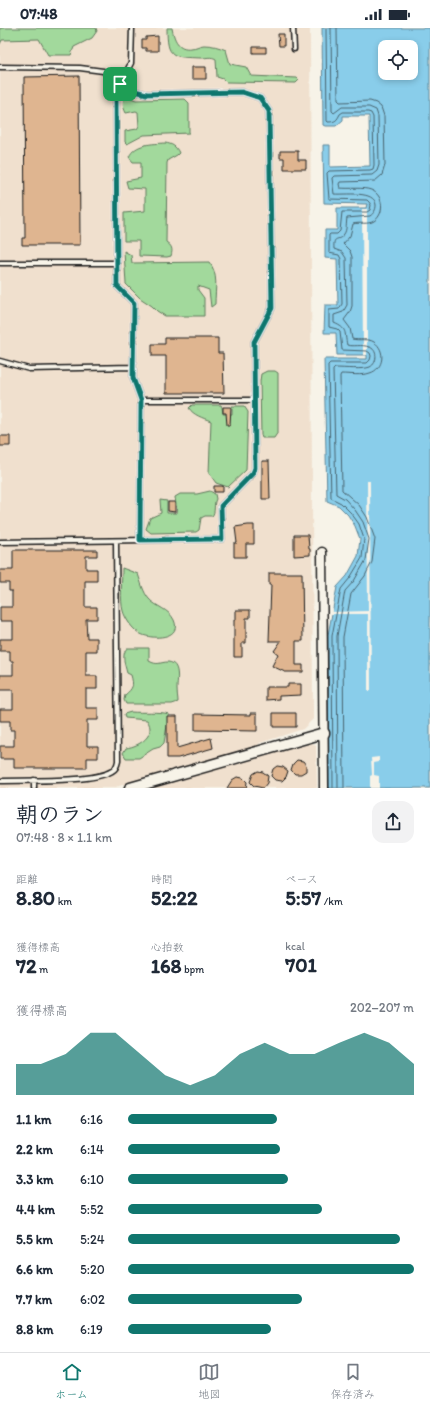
<!DOCTYPE html>
<html lang="ja">
<meta charset="utf-8">
<style>
:root{--surface:#fff;--page:#f2f2f3;--text:#1f2937;--muted:#747a83;--line:#e0e1e3;--accent:#0f766e}
body{margin:0;font-family:Itim,"Klee One",sans-serif;background:var(--page);color:var(--text);height:100vh;display:flex;flex-direction:column;font-size:15px;white-space:nowrap}
*{box-sizing:border-box;margin:0}
p{font-size:13px;color:var(--muted)}
.icon{flex:none;width:22px;height:22px;fill:none;stroke:currentColor;stroke-width:2;stroke-linecap:round;stroke-linejoin:round}
.map{position:relative;height:760px;overflow:hidden}
.panel{display:flex;flex-direction:column;background:var(--surface);flex:1}
.panel>*{flex:none}
.fabs{position:absolute;left:378px;top:12px;display:grid;gap:8px}
.fabs a{display:grid;place-items:center;width:40px;height:40px;border-radius:8px;background:var(--surface);box-shadow:0 2px 6px #0003;font-size:20px}
.pin{position:absolute;display:grid;place-items:center;width:34px;height:34px;color:#fff;margin:-17px;border-radius:8px;box-shadow:0 2px 6px #0006}
.round{display:grid;place-items:center;flex:none;width:42px;height:42px;border-radius:12px;background:var(--page)}
.headline{display:flex;align-items:center;justify-content:space-between;height:68px;padding:0 16px}
h1{font-size:22px;font-weight:800;line-height:30px}
.metrics{display:grid;grid-template-columns:repeat(3,1fr);gap:6px;height:68px;padding:4px 16px}
.metrics div{display:grid;align-content:center}
.metrics b{font-size:20px;font-weight:800}
.metrics small{font-size:11px;font-weight:400}
.metrics p{font-size:11px}
.chart{height:112px;padding:8px 16px}
.chart p{display:flex;justify-content:space-between}
.chart svg{width:100%;height:72px;margin-top:4px;fill:var(--accent);opacity:.7}
ul{padding:0 16px;list-style:none;font-size:13px}
li{display:grid;grid-template-columns:64px 48px 1fr;align-items:center;height:30px}
li i{height:10px;border-radius:5px;background:var(--accent)}
.status{display:flex;justify-content:space-between;align-items:center;height:28px;padding:0 20px;background:var(--surface);direction:ltr}
.status svg{height:11px;fill:currentColor}
.tabs{display:flex;justify-content:space-around;align-items:center;height:56px;border-top:1px solid var(--line);background:var(--surface);font-size:11px;color:var(--muted)}
.tabs a{display:grid;justify-items:center;gap:2px}
.tabs .selected{color:var(--accent)}
.map>svg:first-child{display:block}
</style>
<div class="status"><b>07:48</b><svg viewBox="0 0 49 12"><path d="M0 12V9h3v3zM5 12V6h3v6zM10 12V3h3v9zM15 12V0h3v12zM26 1h20v11H26zM47 4h2v5h-2z"/></svg></div>
<div class="map">
<svg width="430" height="760" viewBox="0 0 430 760">
<rect width="100%" height="100%" fill="#f7f3e8"/>
<filter id="ink" filterUnits="userSpaceOnUse"><feTurbulence type="fractalNoise" baseFrequency=".025" numOctaves="2"/><feDisplacementMap in="SourceGraphic" scale="8" xChannelSelector="R" yChannelSelector="G"/><feConvolveMatrix kernelMatrix="1 2 1 2 8 2 1 2 1" color-interpolation-filters="sRGB"/></filter>
<g filter="url(#ink)">
<path fill="#f0e0ce" d="M0 0H310L313 691 303 701 260 715 255 720 112 760H0Z
M312 715 316 718 317 760H148Z"/>
<path fill="#a2d99c" stroke="#5f7a5c" d="M0 0H96L97 3 92 10 74 19 71 27H48L39 11 2 12 0 16Z
M167 0H172C174 11 178 22 191 20 196 20 200 17 204 17 212 17 219 19 226 22L230 36 246 39 251 48 297 50 299 52 296 55 226 54 223 51 217 49 216 31C211 28 207 30 201 30 172 29 167 30 167 0Z
M126 68 136 72 185 71 189 75V105L144 107 127 116 125 114V103L137 101 139 98 138 84 136 83 126 85C123 79 122 74 126 68Z
M165 115C172 116 176 118 179 125L177 127 168 132 167 135 166 214C172 218 173 221 171 228L167 229 139 228V213H124V185L145 183V161L128 160 126 153 141 150V134H133L129 129C135 115 153 116 165 115Z
M124 223 131 227 132 235 209 234C219 246 215 261 215 276L211 279 209 262 198 258V262L204 270V288H165L157 283 152 278 140 270 126 256Z
M267 343H275L278 345V404L274 410H262L261 407 260 353 261 346Z
M192 377H221L222 379 223 386H232V378H244L248 384 246 442 228 459 216 455 209 445 211 393C203 390 193 387 189 380Z
M210 463 215 466 216 471C213 476 216 484 212 488H205L201 490 199 502 196 504 151 505 146 501 150 490 161 485 160 472 167 473V485H177L175 469 180 466H197Z
M122 540 138 546C141 554 143 564 149 571 156 579 169 581 174 592 183 612 149 612 139 605 132 601 125 590 123 583 120 572 122 551 122 540Z
M127 620H149V633C158 638 160 634 168 634 181 635 177 653 177 661 177 666 178 670 178 674L172 676H126L124 672 125 667C133 660 134 658 131 647L127 645C125 637 121 627 127 620Z
M131 684C143 685 158 683 169 686L164 715 160 719 153 721 139 730H126L123 725 126 720C140 718 157 707 147 692L125 690 124 686Z"/>
<path fill="#89cdea" stroke="#5d8698" fill-rule="evenodd" d="M322 0H430V760H329L328 607 337 559 347 548 358 528 360 511 355 498 348 487 339 478 327 473 324 331H367V327H337L336 305H324L325 277H338L337 231 325 230V202H337V180H366L367 176 324 175 323 117H330V139L370 138 369 88H343V92L336 98H325L323 97ZM385 19H411V45H385Z"/>
<path fill="#f7f3e8" d="M362 181H367V327H363Z
M367 453H370L371 663H368V586H330V584L368 583Z
M379 729V734L374 735V747L379 748V760H370V748L372 747 371 730Z"/>
<g fill="none" stroke-linecap="round" stroke-linejoin="round">
<path stroke="#48636e" stroke-width="1" d="M326 0 327 93 328 94C336 94 337 92 340 86L343 84H368L371 85 373 89 374 137 373 141 370 142 329 143 327 145 329 171 367 172 369 174 371 177 370 182 367 184H342L340 203 337 206H330L329 207V225L339 227 341 231 342 276 339 281 329 282V299L337 301 340 304 342 322 367 323 370 325 371 328 370 332 367 335H330L328 337 331 470 341 475 351 485 359 496 364 511 362 530 350 550 341 561 332 608 333 760
M331 0 332 83 334 85 342 79H369L376 82 378 88 379 137 377 143 372 147 334 148 332 150 334 166C345 167 375 162 376 177 376 182 374 185 370 188L347 190C346 195 347 202 344 206 338 215 333 206 334 221L342 224 346 230 347 277 343 284 334 287V295C348 301 344 304 347 317 353 319 362 316 369 319 378 321 378 335 370 339 363 342 344 340 335 340L333 342 336 466 345 471 355 482 363 494 369 511 366 532 354 553 345 563 337 608 338 760
M337 0 338 72 340 74 370 73 376 75 381 79 384 88 385 137 382 147 375 153 340 154 339 156 340 160C350 161 363 159 371 162 384 167 385 186 374 193 368 197 359 194 353 196L350 208 343 216 350 223 352 229V278L350 284 344 292 350 300 352 311C359 313 368 310 374 314 386 322 384 341 370 345 362 348 350 346 341 346L340 348 342 462 359 477 367 489 375 511 372 534 365 548 351 566 343 609 344 760"/>
</g>
<path fill="#dfb590" stroke="#1c1c1c" d="M278 6H284V18H279Z
M158 8V23H146V20H142V12H146V9Z
M253 19H266V25H253Z
M192 39H206V51H192Z
M79 48 80 217H22V210H25L24 49Z
M280 123H298V132H306V141H284V130H280Z
M165 310H218V325H223L224 365H166V328H152V316H165Z
M223 379H231L230 397H227L226 385H223Z
M0 408H10V418H0Z
M262 433H269L270 471H262Z
M214 458H223V464H214Z
M168 474H175V484L168 483Z
M248 497H254V516H246V529H234V515H237L235 499Z
M294 507H308L309 521H310V527L294 528Z
M13 522H97V528H86V541H97V553H85V579H97V591H86L87 610H97V623H86V648H97V661H86V680H98V692H87V718H98V730H87V740H14V731H0V718H14V702H10V693H0V681H13V662H0V647H13V633H10V623H0V611H13V593H0V579H12V563H9V555H0V542H13Z
M269 545H302L303 613H296V637H303V644H285L272 638 278 626 274 623 281 613H269L271 557H269Z
M236 582H250V590H246V615H242V629H234V592H236Z
M288 656H301V667L279 668V671L266 672V659H288Z
M251 685H257V703L195 702V686L251 687Z
M273 685H296V699H273Z
M167 688H177V720L211 710 213 720 178 730H167Z
M297 732 303 733 306 737V743L301 746H295L291 742 293 736Z
M277 738 283 739 288 743 286 749 282 753 275 752 271 748 273 741Z
M258 743 263 744 268 748 267 755 263 760 254 758 250 754 253 746Z
M237 749 243 750 247 754 246 760H227L232 752Z"/>
<g fill="none" stroke-linecap="round" stroke-linejoin="round">
<g stroke="#1c1c1c" stroke-width="7">
<path id="service" d="M132 0 131 35 116 64 117 258 134 275 133 350 141 372 140 512
M293 0 294 21
M0 39 80 40 103 43 126 61 147 66 242 64 260 70 269 83 272 280 254 314 255 440 253 445 221 478 222 511 0 514
M0 235H117
M0 333 29 341 133 339
M141 372H254
M34 752V760
M0 753C25 752 93 755 112 743 116 741 117 738 118 733L116 513"/>
</g>
<g stroke="#1c1c1c" stroke-width="11">
<path id="minor" d="M322 524 324 760"/>
</g>
<g stroke="#1c1c1c" stroke-width="13">
<path id="tertiary" d="M130 760 324 705"/>
</g>
<use href="#service" stroke="#f7f3e8" stroke-width="4"/>
<use href="#minor" stroke="#f7f3e8" stroke-width="8"/>
<use href="#tertiary" stroke="#f7f3e8" stroke-width="10"/>
</g>
</g>
<g fill="none" stroke-linecap="round" stroke-linejoin="round" filter="url(#ink)">
<g stroke="#fff" stroke-width="8">
<path id="route" d="M120 56 126 61 147 66 242 64 260 70 269 83 272 280 254 314 255 440 253 445 221 478 222 511 140 512 141 372 133 350 134 275 117 258 116 64Z"/>
</g>
<use href="#route" stroke="#0f766e" stroke-width="5"/>
</g>
</svg>
<div class="fabs">
<a><svg class="icon" aria-label="locate" viewBox="0 0 24 24"><circle cx="12" cy="12" r="6"/><path d="M12 2v4M12 18v4M2 12h4M18 12h4"/></svg></a>
</div>
<div class="pin" style="left:120px;top:56px;background:#1e9e55"><svg class="icon" aria-label="arrive" viewBox="0 0 24 24"><path d="M6 21V4h12l-3 4 3 4H6"/></svg></div>
</div>
<section class="panel">
<div class="headline"><div><h1>朝のラン</h1><p>07:48 · 8 × 1.1 km</p></div><a class="round"><svg class="icon" aria-label="share" viewBox="0 0 24 24"><path d="M12 15V3M7 8l5-5 5 5M5 13v7h14v-7"/></svg></a></div>
<div class="metrics">
<div><p>距離</p><b>8.80<small> km</small></b></div>
<div><p>時間</p><b>52:22</b></div>
<div><p>ペース</p><b>5:57<small> /km</small></b></div>
</div>
<div class="metrics">
<div><p>獲得標高</p><b>72<small> m</small></b></div>
<div><p>心拍数</p><b>168<small> bpm</small></b></div>
<div><p>kcal</p><b>701</b></div>
</div>
<div class="chart"><p><span>獲得標高</span>202–207 m</p>
<svg viewBox="0 0 160 44" preserveAspectRatio="none"><path d="M0 44V25L10 25L20 19L30 6L40 6L50 19L60 32L70 38L80 32L90 19L100 12L110 19L120 19L130 12L140 6L150 12L160 25V44z"/></svg>
</div>
<ul>
<li><b>1.1 km</b>6:16<i style="width:52%"></i></li>
<li><b>2.2 km</b>6:14<i style="width:53%"></i></li>
<li><b>3.3 km</b>6:10<i style="width:56%"></i></li>
<li><b>4.4 km</b>5:52<i style="width:68%"></i></li>
<li><b>5.5 km</b>5:24<i style="width:95%"></i></li>
<li><b>6.6 km</b>5:20<i style="width:100%"></i></li>
<li><b>7.7 km</b>6:02<i style="width:61%"></i></li>
<li><b>8.8 km</b>6:19<i style="width:50%"></i></li>
</ul>
</section>
<nav class="tabs">
<a class="selected"><svg class="icon" aria-label="home" viewBox="0 0 24 24"><path d="M3 11l9-7 9 7M6 9v11h12V9"/></svg>ホーム</a>
<a><svg class="icon" aria-label="map" viewBox="0 0 24 24"><path d="M3 6l6-2 6 2 6-2v14l-6 2-6-2-6 2zM9 4v14M15 6v14"/></svg>地図</a>
<a><svg class="icon" aria-label="saved" viewBox="0 0 24 24"><path d="M7 4h10v16l-5-4-5 4z"/></svg>保存済み</a>
</nav>
